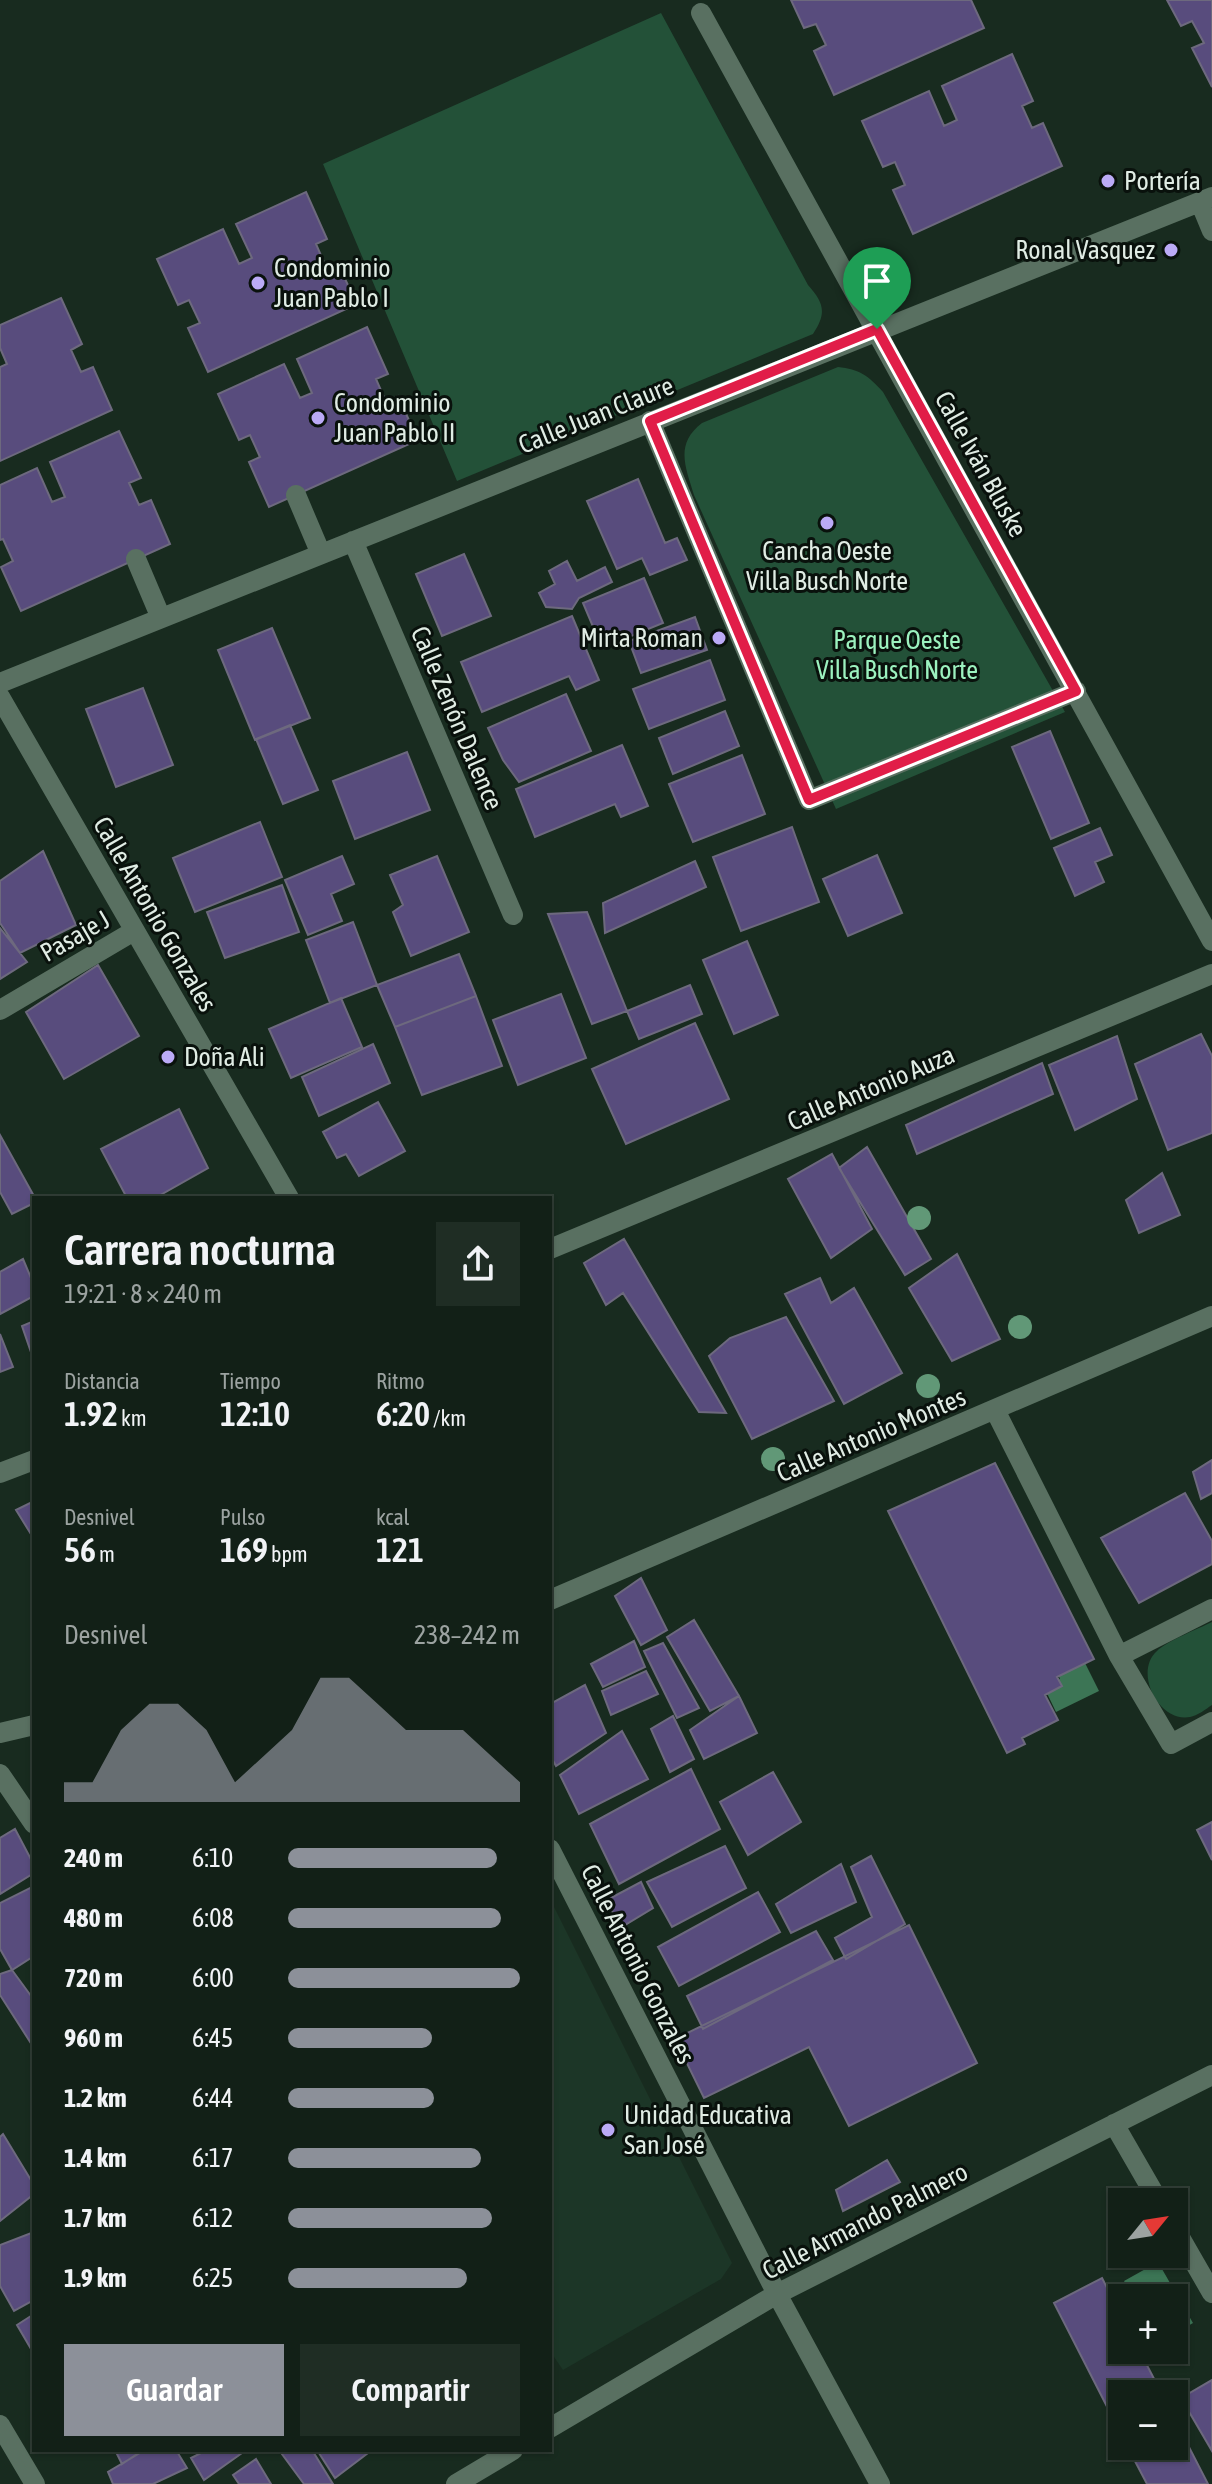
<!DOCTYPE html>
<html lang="es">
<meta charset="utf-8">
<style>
:root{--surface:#122017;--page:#1f2d24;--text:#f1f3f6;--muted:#9ca3a1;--line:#313e36;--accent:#8c9099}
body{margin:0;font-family:"Asap Condensed",sans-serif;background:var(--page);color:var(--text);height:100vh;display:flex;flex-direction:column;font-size:30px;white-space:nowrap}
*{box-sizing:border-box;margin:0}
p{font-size:26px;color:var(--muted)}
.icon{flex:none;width:44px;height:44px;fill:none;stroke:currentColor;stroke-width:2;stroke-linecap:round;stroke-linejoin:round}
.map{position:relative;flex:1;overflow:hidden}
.drawer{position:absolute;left:32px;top:1196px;width:520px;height:1256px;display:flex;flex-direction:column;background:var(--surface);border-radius:0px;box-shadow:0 2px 6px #0004,0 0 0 2px var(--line)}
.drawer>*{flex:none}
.needle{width:52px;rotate:60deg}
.buttons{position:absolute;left:1108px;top:2188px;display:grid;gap:16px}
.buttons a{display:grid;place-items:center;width:80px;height:80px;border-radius:0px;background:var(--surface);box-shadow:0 2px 6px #0004,0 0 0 2px var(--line);font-size:40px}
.pin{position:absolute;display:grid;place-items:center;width:68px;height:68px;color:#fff;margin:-82px -34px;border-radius:50% 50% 50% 0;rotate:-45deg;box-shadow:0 0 8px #0007}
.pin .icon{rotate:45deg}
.round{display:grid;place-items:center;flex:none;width:84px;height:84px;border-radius:0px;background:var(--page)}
.overview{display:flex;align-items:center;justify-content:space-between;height:136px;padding:0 32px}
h1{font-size:44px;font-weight:600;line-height:60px}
.metrics{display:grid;grid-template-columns:repeat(3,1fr);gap:12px;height:136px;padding:8px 32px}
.metrics div{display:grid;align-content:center}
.metrics b{font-size:34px;font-weight:600}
.metrics small{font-size:22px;font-weight:400}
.metrics p{font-size:22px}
.chart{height:224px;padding:16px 32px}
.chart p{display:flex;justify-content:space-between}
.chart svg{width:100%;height:144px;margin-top:8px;fill:var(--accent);opacity:.7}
.action{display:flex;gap:16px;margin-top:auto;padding:16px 32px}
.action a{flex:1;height:92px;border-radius:0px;background:var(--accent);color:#fff;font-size:32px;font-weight:600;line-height:92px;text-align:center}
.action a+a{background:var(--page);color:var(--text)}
ul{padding:0 32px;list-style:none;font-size:26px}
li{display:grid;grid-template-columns:128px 96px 1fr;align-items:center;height:60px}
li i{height:20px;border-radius:10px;background:var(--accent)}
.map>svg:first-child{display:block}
</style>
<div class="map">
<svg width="1212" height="2484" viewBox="0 0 1212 2484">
<rect width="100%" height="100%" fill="#182b1f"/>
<path fill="#1c3627" d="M550 1899 732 2263 721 2279 563 2370 550 2351Z"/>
<path fill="#235138" d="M661 13 808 285C824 303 827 313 813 334L457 481 323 164Z
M838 367C859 369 869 376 883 392L1065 712 836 809 694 495C685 466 675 444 702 423Z
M1212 1622V1705C1206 1709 1197 1716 1190 1717 1159 1723 1133 1672 1157 1651 1167 1641 1198 1629 1212 1622Z"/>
<path fill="#3c7555" d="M1084 1661 1099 1691 1056 1712 1044 1687 1060 1679 1058 1674Z
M1158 2262 1193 2323 1174 2334V2298H1134L1124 2281Z"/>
<path fill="#584c7d" stroke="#6d697e" stroke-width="2" d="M791 0H971L984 28 834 95 814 51 826 45 816 24 804 28Z
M1167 0H1212V87L1192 48 1204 43 1192 21 1181 26Z
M1012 54 1033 101 1022 106 1032 128 1043 123 1062 166 913 234 893 190 905 185 895 162 883 167 862 121 929 91 944 126 957 120 942 86Z
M306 192 327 239 316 244 326 267 337 262 357 304 208 372 188 328 200 323 189 300 178 305 157 259 223 229 239 264 252 258 236 224Z
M61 298 82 344 71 350 81 372 93 367 112 410 0 461V367L7 364 0 348V325Z
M367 327 388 374 376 379 386 402 398 396 418 440 269 507 249 462 260 457 250 435 239 440 218 394 284 364 300 398 312 393 297 359Z
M119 431 141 478 129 483 139 505 151 500 170 544 21 611 1 567 13 561 3 539 0 540V485L37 468 52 502 65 497 50 462Z
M638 479 665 543 677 538 687 560 650 575 642 558 617 569 587 501Z
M464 554 491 616 442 636 416 574Z
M567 561 577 581 605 567 612 582 579 598 572 609 546 607 539 593 555 584 549 571Z
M644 578 663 623 602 648 583 603Z
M572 616 599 680 576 690 569 676 482 712 461 662Z
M695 617 707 650 641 673 629 641Z
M272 628 310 718 255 740 218 650Z
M710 660 725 700 649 729 633 689Z
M143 688 173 765 116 787 86 709Z
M566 694 591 751 519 782 503 760 488 728Z
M725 711 739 746 673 774 659 738Z
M290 725 318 790 283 804 256 739Z
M1050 731 1089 823 1051 839 1012 747Z
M622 745 648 806 621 817 615 804 535 837 516 789Z
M407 752 430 810 355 839 333 781Z
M742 755 765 814 693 842 669 784Z
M260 822 282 877 195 912 173 858Z
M792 827 819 902 741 931 713 857Z
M1100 828 1112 855 1095 862 1104 882 1075 896 1054 848Z
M43 851 76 925 20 953 0 923V881Z
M877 855 902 913 848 936 823 879Z
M342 856 354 884 331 894 342 921 308 935 285 880Z
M437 856 469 932 411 956 393 912 403 905 390 875Z
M695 861 706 887 605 933 603 903Z
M282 885 299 932 225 958 207 912Z
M587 912 627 1011 592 1024 548 914Z
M353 922 377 985 330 1003 306 940Z
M0 928 27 962 0 979Z
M747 941 778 1015 734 1034 703 960Z
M459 954 476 996 395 1027 377 985Z
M98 965 139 1036 64 1079 26 1012Z
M690 985 702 1014 639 1039 627 1011Z
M561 994 586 1058 518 1085 493 1020Z
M476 996 502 1066 422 1095 395 1027Z
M341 998 362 1047 291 1078 269 1029Z
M695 1023 729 1099 626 1144 592 1069Z
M1201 1034 1212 1056V1133L1168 1150 1135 1064Z
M1117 1036 1137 1099 1075 1130 1049 1065Z
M373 1044 390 1083 319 1116 302 1077Z
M1042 1063 1053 1094 917 1154 906 1125Z
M378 1102 405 1151 359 1176 346 1154 337 1158 323 1132Z
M179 1109 208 1168 155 1198H127L101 1149Z
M0 1135 35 1198 34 1203 12 1214 0 1192Z
M867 1147 931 1259 905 1275 839 1168Z
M832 1154 872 1229 831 1258 788 1179Z
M1162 1173 1180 1215 1139 1233 1126 1200Z
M624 1239 726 1413 699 1412 623 1293 606 1305 584 1263Z
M957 1254 1000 1339 952 1361 909 1288Z
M23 1259 34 1285V1296L0 1314V1272Z
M820 1278 831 1303 854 1288 902 1373 844 1404 785 1294Z
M786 1317 834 1401 752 1439 709 1356 730 1338Z
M34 1321V1361L22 1326Z
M0 1334 13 1367 0 1372Z
M1212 1460V1493L1201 1499 1193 1472Z
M995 1463 1094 1659 1057 1677 1062 1686 1045 1695 1058 1720 1022 1738 1025 1744 1007 1753 888 1511Z
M1185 1493 1212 1541V1564L1139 1603 1101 1538Z
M34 1501V1539L16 1510Z
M641 1578 667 1630 641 1645 615 1596Z
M694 1620 739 1696 710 1711 667 1637Z
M634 1641 645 1667 603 1687 591 1664Z
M663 1643 699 1708 677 1718 644 1651Z
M646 1671 658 1694 611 1715 602 1691Z
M585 1685 606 1733 556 1766 550 1755V1704Z
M739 1696 757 1733 704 1759 690 1730Z
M673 1716 694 1759 670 1772 651 1729Z
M622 1731 648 1779 579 1814 560 1775Z
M691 1769 720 1829 619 1884 590 1824Z
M773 1772 801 1822 748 1855 720 1802Z
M1212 1822V1860L1197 1830Z
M15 1829 34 1865V1873L0 1894V1838Z
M725 1846 746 1888 672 1927 647 1882Z
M871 1856 905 1924 846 1959 835 1938 872 1917 851 1867Z
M841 1864 856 1902 791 1933 776 1904Z
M641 1882 653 1908 620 1928 607 1900Z
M34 1886V1956L12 1970 0 1949V1903Z
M758 1892 780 1932 679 1986 658 1947Z
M909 1925 977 2063 849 2126 809 2047 704 2098 675 2039Z
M816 1931 833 1960 703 2029 687 1996Z
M12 1970 34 2000V2048L0 1995V1974Z
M3 2134 34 2185V2194L0 2221V2137Z
M887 2160 900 2182 843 2211 836 2190Z
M34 2232V2300L14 2311 0 2286V2245Z
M1102 2278 1122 2317V2350H1139L1162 2394H1122V2436L1054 2303Z
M34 2314V2354L17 2325Z
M1212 2380V2451L1181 2398Z
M1174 2418 1208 2484H1147L1127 2446H1174Z
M115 2450H143L122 2464Z
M145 2450H176L187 2468 153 2484H113L108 2472Z
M207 2450H240L242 2453 204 2480 191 2458Z
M279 2450H312L333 2484H304Z
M317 2450H372L335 2478Z
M256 2459 271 2484H239L233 2475Z"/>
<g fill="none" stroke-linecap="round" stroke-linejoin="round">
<path stroke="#597061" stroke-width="20" d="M701 13 1212 941
M1200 202 1212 231
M650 421 809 800 1076 691
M296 495 321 554
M353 541 513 915
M136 559 161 618
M0 683 1212 197
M0 697 289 1198
M0 1010 134 931
M550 1249 1212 974
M995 1410 1119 1656 1171 1744 1212 1722
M0 1473 34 1460
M550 1600 1212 1316
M1119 1656 1212 1609
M0 1733 34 1725
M0 1774 34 1824
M550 1849 777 2294 880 2484
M1114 2124 1159 2202
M1174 2227 1212 2293
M0 2425 35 2484
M550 2428 777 2294 1212 2075
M456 2484 513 2450"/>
</g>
<g fill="#619877">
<circle cx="919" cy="1218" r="12"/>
<circle cx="1020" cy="1327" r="12"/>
<circle cx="928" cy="1386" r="12"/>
<circle cx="773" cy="1459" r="12"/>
</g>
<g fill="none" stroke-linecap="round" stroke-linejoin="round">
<g stroke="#fff" stroke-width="16">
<path id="route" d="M877 329 1076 691 809 800 650 421Z"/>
</g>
<use href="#route" stroke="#e11d48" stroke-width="10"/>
</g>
<g fill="#bbaaf6" stroke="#09110c" stroke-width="3">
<circle cx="1108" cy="181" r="8"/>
<circle cx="1171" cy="250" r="8"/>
<circle cx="258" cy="283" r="8"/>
<circle cx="318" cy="418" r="8"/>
<circle cx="827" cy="523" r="8"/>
<circle cx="719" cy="638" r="8"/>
<circle cx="168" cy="1057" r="8"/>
<circle cx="608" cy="2130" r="8"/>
</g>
<g text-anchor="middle" stroke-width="6" stroke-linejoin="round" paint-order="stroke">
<g font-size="26" fill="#e0ece4" stroke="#09110c" text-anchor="start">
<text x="1124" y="190">Portería</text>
<text x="1155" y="259" text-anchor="end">Ronal Vasquez</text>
<text x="274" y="277">Condominio<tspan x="274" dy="30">Juan Pablo I</tspan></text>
<text x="334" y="412">Condominio<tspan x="334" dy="30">Juan Pablo II</tspan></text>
<text x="827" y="560" text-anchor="middle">Cancha Oeste<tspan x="827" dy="30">Villa Busch Norte</tspan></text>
<text x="703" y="647" text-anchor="end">Mirta Roman</text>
<text x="184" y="1066">Doña Ali</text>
<text x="624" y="2124">Unidad Educativa<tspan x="624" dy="30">San José</tspan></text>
</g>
<g font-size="26" fill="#e0ece4" stroke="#09110c">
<text transform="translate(596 415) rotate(-22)" y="9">Calle Juan Claure</text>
<text transform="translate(981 464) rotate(61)" y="9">Calle Iván Bluske</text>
<text transform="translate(457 718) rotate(67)" y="9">Calle Zenón Dalence</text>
<text transform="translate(155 914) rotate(60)" y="9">Calle Antonio Gonzales</text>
<text transform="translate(75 936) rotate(-30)" y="9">Pasaje J</text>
<text transform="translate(871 1088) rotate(-23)" y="9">Calle Antonio Auza</text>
<text transform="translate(871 1435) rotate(-23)" y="9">Calle Antonio Montes</text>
<text transform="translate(638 1964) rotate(63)" y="9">Calle Antonio Gonzales</text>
<text transform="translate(865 2221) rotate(-27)" y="9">Calle Armando Palmero</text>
</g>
<g font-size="26" fill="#9cf2bf" stroke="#09110c">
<text x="897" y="649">Parque Oeste<tspan x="897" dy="30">Villa Busch Norte</tspan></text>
</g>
</g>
</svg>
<div class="buttons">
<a><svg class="needle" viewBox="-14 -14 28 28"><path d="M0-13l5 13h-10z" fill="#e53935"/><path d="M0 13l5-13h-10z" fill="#9ca3a1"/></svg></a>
<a>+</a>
<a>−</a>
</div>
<div class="pin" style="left:877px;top:329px;background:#1e9e55"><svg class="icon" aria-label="arrive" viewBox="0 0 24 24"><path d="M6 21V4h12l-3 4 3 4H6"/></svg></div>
<section class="drawer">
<div class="overview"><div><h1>Carrera nocturna</h1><p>19:21 · 8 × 240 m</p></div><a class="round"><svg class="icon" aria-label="share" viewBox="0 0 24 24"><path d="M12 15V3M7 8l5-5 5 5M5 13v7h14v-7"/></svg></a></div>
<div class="metrics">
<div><p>Distancia</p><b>1.92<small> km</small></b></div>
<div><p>Tiempo</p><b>12:10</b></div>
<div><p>Ritmo</p><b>6:20<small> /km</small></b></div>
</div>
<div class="metrics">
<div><p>Desnivel</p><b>56<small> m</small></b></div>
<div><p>Pulso</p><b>169<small> bpm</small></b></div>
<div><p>kcal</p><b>121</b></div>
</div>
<div class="chart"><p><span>Desnivel</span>238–242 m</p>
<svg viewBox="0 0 160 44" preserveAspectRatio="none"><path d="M0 44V38L10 38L20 22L30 14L40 14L50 22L60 38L70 30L80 22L90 6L100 6L110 14L120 22L130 22L140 22L150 30L160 38V44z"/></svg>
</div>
<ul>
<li><b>240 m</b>6:10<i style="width:90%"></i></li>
<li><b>480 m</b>6:08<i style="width:92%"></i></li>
<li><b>720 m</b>6:00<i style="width:100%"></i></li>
<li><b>960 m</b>6:45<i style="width:62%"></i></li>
<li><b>1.2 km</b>6:44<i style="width:63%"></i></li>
<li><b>1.4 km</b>6:17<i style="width:83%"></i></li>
<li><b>1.7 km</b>6:12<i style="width:88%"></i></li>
<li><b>1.9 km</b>6:25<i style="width:77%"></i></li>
</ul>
<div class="action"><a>Guardar</a><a>Compartir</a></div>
</section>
</div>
